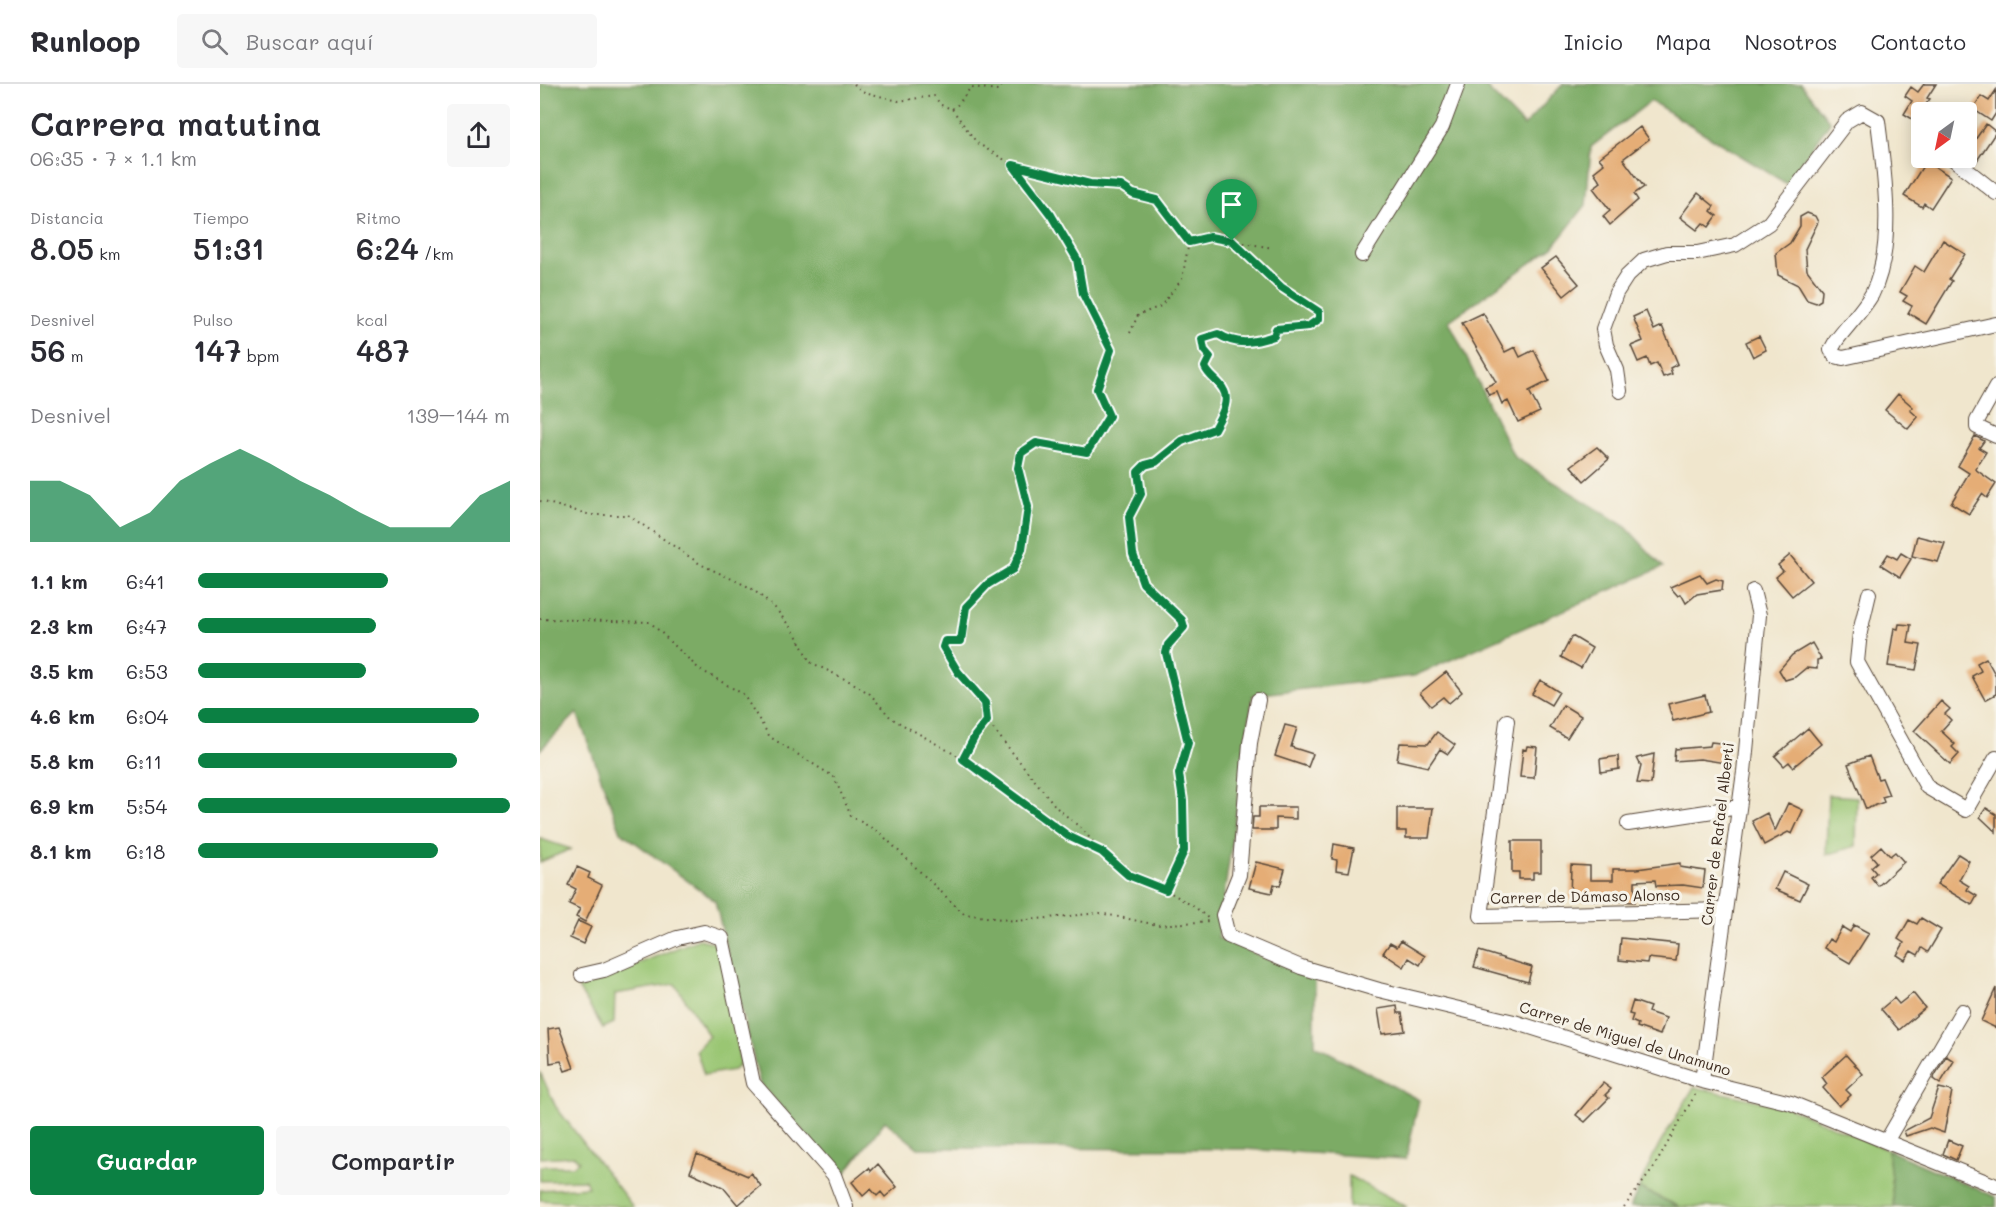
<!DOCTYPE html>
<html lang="es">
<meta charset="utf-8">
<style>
:root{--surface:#fff;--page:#f7f7f7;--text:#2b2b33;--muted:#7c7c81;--line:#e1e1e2;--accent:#0b8043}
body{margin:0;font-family:Mali,sans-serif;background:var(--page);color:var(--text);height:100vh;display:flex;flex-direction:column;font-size:22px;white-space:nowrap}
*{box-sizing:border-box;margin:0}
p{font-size:20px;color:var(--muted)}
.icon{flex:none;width:33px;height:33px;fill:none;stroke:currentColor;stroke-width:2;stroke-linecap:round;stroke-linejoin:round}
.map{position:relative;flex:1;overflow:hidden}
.panel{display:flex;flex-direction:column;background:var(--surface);width:540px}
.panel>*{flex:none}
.needle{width:39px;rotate:213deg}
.buttons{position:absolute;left:1371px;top:18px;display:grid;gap:12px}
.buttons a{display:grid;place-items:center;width:66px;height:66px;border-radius:6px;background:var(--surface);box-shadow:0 3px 15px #0003;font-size:30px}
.pin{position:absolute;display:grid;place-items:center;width:51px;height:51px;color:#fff;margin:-62px -26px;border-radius:50% 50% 50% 0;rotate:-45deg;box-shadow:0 0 6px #0007}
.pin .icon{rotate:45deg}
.round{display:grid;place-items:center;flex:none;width:63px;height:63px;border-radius:6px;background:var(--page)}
.headline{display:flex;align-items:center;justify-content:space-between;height:102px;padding:0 30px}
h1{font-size:33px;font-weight:600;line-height:45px}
.metrics{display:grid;grid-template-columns:repeat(3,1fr);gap:9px;height:102px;padding:6px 30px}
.metrics div{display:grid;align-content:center}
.metrics b{font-size:30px;font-weight:600}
.metrics small{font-size:16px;font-weight:400}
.metrics p{font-size:16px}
.chart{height:168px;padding:12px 30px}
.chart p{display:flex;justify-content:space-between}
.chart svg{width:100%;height:108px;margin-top:6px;fill:var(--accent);opacity:.7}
.cta{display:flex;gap:12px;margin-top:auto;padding:12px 30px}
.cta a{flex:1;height:69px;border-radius:6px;background:var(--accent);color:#fff;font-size:24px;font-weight:600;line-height:69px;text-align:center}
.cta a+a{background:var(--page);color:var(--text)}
ul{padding:0 30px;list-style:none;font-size:20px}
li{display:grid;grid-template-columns:96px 72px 1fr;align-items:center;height:45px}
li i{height:15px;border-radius:8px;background:var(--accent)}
header{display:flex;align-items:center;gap:36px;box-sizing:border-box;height:84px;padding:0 30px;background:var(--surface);border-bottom:2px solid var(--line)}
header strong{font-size:28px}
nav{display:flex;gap:33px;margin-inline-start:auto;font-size:21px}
.search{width:420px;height:54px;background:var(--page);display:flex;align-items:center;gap:15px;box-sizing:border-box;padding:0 21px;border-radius:6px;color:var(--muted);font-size:22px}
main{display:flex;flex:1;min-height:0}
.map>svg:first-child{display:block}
</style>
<header>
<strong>Runloop</strong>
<div class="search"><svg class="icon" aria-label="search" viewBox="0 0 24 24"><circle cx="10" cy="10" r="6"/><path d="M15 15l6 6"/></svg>Buscar aquí</div>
<nav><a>Inicio</a><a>Mapa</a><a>Nosotros</a><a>Contacto</a></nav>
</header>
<main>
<section class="panel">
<div class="headline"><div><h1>Carrera matutina</h1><p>06:35 · 7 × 1.1 km</p></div><a class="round"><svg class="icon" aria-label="share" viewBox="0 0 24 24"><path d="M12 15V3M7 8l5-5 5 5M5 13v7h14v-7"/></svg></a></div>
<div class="metrics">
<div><p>Distancia</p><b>8.05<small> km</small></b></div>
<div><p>Tiempo</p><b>51:31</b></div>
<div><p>Ritmo</p><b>6:24<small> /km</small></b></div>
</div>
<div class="metrics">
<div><p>Desnivel</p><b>56<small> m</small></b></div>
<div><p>Pulso</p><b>147<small> bpm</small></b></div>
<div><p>kcal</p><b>487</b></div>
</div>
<div class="chart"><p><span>Desnivel</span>139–144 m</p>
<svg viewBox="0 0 160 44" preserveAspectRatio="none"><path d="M0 44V19L10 19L20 25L30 38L40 32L50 19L60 12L70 6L80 12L90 19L100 25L110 32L120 38L130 38L140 38L150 25L160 19V44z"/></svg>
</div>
<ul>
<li><b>1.1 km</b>6:41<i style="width:61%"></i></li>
<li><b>2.3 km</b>6:47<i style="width:57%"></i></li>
<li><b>3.5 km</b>6:53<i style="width:54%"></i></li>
<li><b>4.6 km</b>6:04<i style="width:90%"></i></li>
<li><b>5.8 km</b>6:11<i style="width:83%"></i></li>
<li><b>6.9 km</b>5:54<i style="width:100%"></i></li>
<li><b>8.1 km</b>6:18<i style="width:77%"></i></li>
</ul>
<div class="cta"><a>Guardar</a><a>Compartir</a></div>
</section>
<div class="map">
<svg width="1456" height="1123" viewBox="0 0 1456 1123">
<rect width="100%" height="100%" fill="#f7f3e8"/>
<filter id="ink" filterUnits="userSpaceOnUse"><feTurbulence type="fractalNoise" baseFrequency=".0167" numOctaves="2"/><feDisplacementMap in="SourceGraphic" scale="12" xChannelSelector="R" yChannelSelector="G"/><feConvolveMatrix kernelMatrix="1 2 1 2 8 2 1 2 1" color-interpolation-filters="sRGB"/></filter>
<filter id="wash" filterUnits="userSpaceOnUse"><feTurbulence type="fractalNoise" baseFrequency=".008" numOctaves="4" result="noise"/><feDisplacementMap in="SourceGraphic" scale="24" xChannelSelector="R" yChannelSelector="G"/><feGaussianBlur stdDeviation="1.35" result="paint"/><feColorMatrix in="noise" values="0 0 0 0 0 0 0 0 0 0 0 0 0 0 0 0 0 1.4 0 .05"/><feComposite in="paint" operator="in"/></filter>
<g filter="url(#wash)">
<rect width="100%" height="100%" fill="#f0e6cd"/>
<path fill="#9ac673" stroke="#6a7848" stroke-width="1.5" d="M1288 711 1317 713 1316 762 1286 771Z
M0 755H1L31 765 0 778Z
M159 855 175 859 187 891 200 980 194 986 164 991 156 966 169 952 135 900 75 910 74 939 63 944 38 904Z
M0 988 16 1023 93 1123 0 1116V1106L48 1103 45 1096 0 1097V1082H33L39 1077 34 1072 0 1074Z
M1154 1003 1247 1023 1348 1066 1354 1123H1140L1099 1104 1115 1068Z
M809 1092 867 1123H809Z"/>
<path fill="#7bab65" stroke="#5b6a42" stroke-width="1.5" d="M0 0H943L984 42 1023 0H1261L1290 38 1247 100 1111 17 1051 63 1046 121 1013 163 909 237 974 373 1086 443 1123 483 874 592 713 611 678 854 775 895V961L879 1016 866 1075 703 1065 378 1064 345 1037 303 1092 220 1000 175 817 81 748 37 629 0 666Z
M1348 1066 1456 1113V1123H1354Z
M1099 1104 1140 1123H1090Z"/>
<g id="blocks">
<path fill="#e5ad76" d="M1384 0H1396L1387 14 1390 15 1374 36 1364 30 1372 17 1365 12 1371 3 1378 8Z
M1456 6V29L1451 37 1433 25 1441 12 1449 17Z
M1446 40 1456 48 1436 78 1426 69Z
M1100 43 1109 55 1083 75 1104 103 1094 110 1098 116 1070 141 1063 132 1070 126 1053 104 1061 98 1054 88 1064 80 1059 74Z
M1386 77 1411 93 1391 124 1384 119 1382 123 1364 112Z
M1158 109 1174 122 1171 127 1177 132 1169 143 1163 139 1157 146 1140 133Z
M1267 129 1275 132 1278 138 1265 165 1267 186 1282 206 1281 216 1276 219 1267 216 1258 201 1238 191 1236 169 1250 159 1260 142V133Z
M1403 156 1425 170 1409 195 1412 197 1386 240 1368 229 1372 222 1363 217 1367 212 1360 208 1375 182 1384 188Z
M1016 173 1039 200 1024 212 1001 184Z
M1106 227 1114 246 1122 242 1138 280 1130 284 1132 290 1123 293 1117 279 1110 282 1107 274 1098 278 1091 262 1103 257 1093 233Z
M943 229 965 268 975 263 980 273 994 266 1009 297 989 307 1000 328 978 338 968 317 962 320 957 308 949 311 945 303 956 298 922 239Z
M1219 252 1226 266 1213 273 1206 258Z
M1358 310 1373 323 1370 326 1378 333 1368 345 1345 326Z
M1435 352 1444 357 1439 364 1446 368 1435 385 1456 400 1447 414 1442 410 1429 430 1411 419 1429 389 1418 382Z
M1057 363 1069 375 1044 397 1031 382Z
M1377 452 1405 459 1398 478 1372 472Z
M1361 469 1371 475 1360 493 1341 481 1348 470 1357 475Z
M1250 471 1271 497 1252 512 1236 493 1243 487 1238 481Z
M1160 490 1167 499 1176 495 1183 497 1182 506 1157 510 1146 519 1141 510 1138 512 1130 503Z
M1359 540 1371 541 1368 559 1381 561 1376 586 1348 582 1354 544 1358 545Z
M1032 552 1052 564 1041 584 1021 573Z
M1272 559 1281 575 1277 576V585L1266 584 1255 593 1245 596 1239 586 1252 571Z
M1446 574 1456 592V610L1445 616 1432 592 1441 587 1437 579Z
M906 588 922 608 909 619 903 613 891 622 880 609Z
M1000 596 1019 608 1011 621 992 610Z
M1165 611 1169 628 1133 637 1128 620Z
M1401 617 1410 625 1405 630 1411 636 1401 647 1415 660 1412 663 1419 670 1410 680 1374 647Z
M1023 621 1041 632 1027 654 1010 644Z
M745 641 757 644 751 663 773 670 768 683 735 672Z
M1268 644 1281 660 1253 683 1249 678 1244 682 1235 672Z
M897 648 915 661 908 670 900 665 888 683 857 676 860 659 888 660Z
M1171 658 1188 660 1185 679 1160 675 1134 677 1135 665 1170 662Z
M987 662 997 663 994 694 980 693 983 665 986 666Z
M1114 670 1111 700 1097 699 1101 682 1097 674Z
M1078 672 1079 685 1061 688 1060 675Z
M1329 672 1338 695 1342 694 1349 711 1342 713 1344 718 1326 725 1308 680Z
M1248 719 1263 726 1252 750 1248 748 1224 761 1212 737 1227 729 1235 747Z
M719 723H756V735L736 734V746H712L713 733H719Z
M857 724H893L889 754H866V747H857Z
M1446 724 1456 730V748L1440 733Z
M972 757H1001V788H993V795H979V788H972Z
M794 760 814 764 809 788 796 786 797 776 792 775Z
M1341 762 1350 772 1355 768 1364 778 1338 802 1331 793 1336 789 1331 783 1337 778 1331 771Z
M1418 770 1429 777 1419 796 1429 802 1427 806 1437 812 1432 821 1397 800Z
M716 778 745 785 740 802 734 800 732 809 709 804Z
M1140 779V783L1165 787 1163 804 1143 801 1116 802 1115 796 1095 797V818L1030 815 1031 781 1050 782V796H1073V785H1097Z
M37 783 50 789 48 794 62 801 45 838 36 833 40 825 29 820 36 805 28 801Z
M1243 788 1268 800 1260 816 1235 805Z
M1381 834 1401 846 1388 868 1382 864 1378 871 1371 867 1365 876 1357 871 1364 859 1358 855 1369 836 1377 840Z
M38 837 51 843 43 860 30 854Z
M1314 841 1329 849 1310 879 1284 864 1289 855 1294 858 1302 843 1310 848Z
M1081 854 1138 860 1136 877 1108 874 1107 879 1079 876Z
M861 857 885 872 880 881 869 874 864 883 843 869 850 859 857 863Z
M939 867 992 883 988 898 934 883Z
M1456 904V944L1441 937Z
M1373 909 1385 924 1359 946 1341 925 1354 914 1359 920Z
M1093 917 1110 923 1108 928 1126 934 1120 951 1097 943 1098 940 1091 937 1093 931 1089 930Z
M857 922 858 929H862L865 947 842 950 838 925Z
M19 943 34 984 25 987 21 977 10 979 8 945Z
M1306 971 1323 990 1306 1006 1311 1011 1299 1022 1283 1004 1287 1000 1282 993Z
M1406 972 1414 977 1400 1000 1393 995Z
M1063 999 1071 1005 1065 1011 1069 1014 1045 1038 1036 1031Z
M1399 1004 1412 1007 1404 1049 1390 1044 1366 1052 1364 1047 1389 1034Z
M1408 1056 1422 1062 1416 1076 1403 1070Z
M157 1070 208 1092 211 1089 221 1102 198 1121 183 1103 150 1088Z
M338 1080 357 1103 345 1113 341 1108 337 1112 331 1105 323 1112 312 1098 329 1084 331 1087Z"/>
</g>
</g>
<g filter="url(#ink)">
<use href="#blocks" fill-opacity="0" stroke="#564638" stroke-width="1.5"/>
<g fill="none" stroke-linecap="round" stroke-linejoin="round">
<g stroke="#564638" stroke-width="16">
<path id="minor" d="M1412 74 1456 109
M822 171 902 43 918 0
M1456 303 1437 337V343L1456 352
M1080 307 1077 286 1066 261 1063 245 1076 209 1087 192 1104 176 1127 169H1157L1195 161 1229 139 1307 37 1322 28 1338 37C1344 88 1356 162 1332 210 1323 226 1307 242 1296 257L1291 266 1295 272 1303 274 1456 240
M1329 510 1320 548 1317 578 1387 703 1426 726 1456 674
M718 616 710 659 699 791 683 831 688 852 761 883 839 906 974 938 1162 997 1251 1019 1456 1102
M967 637 941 832 1185 826
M1088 740 1199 723
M42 891 64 886 137 854 164 848 182 854 213 999 294 1091 306 1123
M1162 997 1204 688 1219 531 1213 507
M1347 1056 1422 927"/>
</g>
<path stroke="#564638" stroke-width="2" stroke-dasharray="1.5 4.5" stroke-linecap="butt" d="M314 0 321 7 358 17 394 12 401 21 412 25 437 59 473 81 511 131 537 175 543 210 571 266 557 305 569 332 547 368 496 359 481 368 478 384 488 423 482 465 473 485 448 500 426 523 421 557H405L403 563 418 588 445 619 447 637
M412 25C422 19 423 11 432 3L458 6 463 0
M473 81 550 100 581 102 593 110 617 116 649 158
M692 157 733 164
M590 249 598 231 621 222 642 195 649 158
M0 417 51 431H88L160 480 211 504 235 524 255 549 270 578 313 599 330 610 351 634 423 675 528 752 562 768 588 791 626 806 656 824 670 836
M0 535 110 538 159 585 203 610 230 653 294 693 311 732 340 749 424 830 476 837 560 829 617 841 671 837
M423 674 435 652 447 637 517 724 542 745 560 766
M626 806 644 767 643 717 639 690 648 659 625 569 628 561 644 543 642 535 603 499 593 470 589 433 601 410 598 388 605 381 616 378 642 357 674 345C680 333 691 318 683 305 678 296 669 293 665 283L670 273 664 266 662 255 678 250C697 262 713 259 734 252L736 245 769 242 779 235V228L741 203 692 157 670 153 649 158
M1084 1123 1113 1085 1156 1009"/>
<use href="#minor" stroke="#fff" stroke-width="14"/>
</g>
</g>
<g fill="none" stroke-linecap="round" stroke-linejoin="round" filter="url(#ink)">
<g stroke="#fff" stroke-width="12">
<path id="route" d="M473 81 550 100 581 102 593 110 617 116 649 158 670 153 692 157 741 203 779 228V235L769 242 736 245 734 252C713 259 697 262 678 250L662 255 664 266 670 273 665 283C669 293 678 296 683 305 691 318 680 333 674 345L642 357 616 378 605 381 598 388 601 410 589 433 593 470 603 499 642 536 644 543 628 561 626 569 648 659 639 690 643 717 644 767 626 806 588 791 562 768 528 752 423 675 435 652 447 637 445 619 418 588 403 563 405 557H421L426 523 448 500 473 485 482 465 488 423 478 384 481 369 496 359 547 368 569 332 557 305 571 266 543 210 537 175 511 131Z"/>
</g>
<use href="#route" stroke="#0b8043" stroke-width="8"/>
</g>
<g text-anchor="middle" stroke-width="6" stroke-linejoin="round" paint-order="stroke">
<g font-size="15" fill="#3b2a1e" stroke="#f7f3e8">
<text transform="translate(1178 750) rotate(-83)" y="5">Carrer de Rafael Alberti</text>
<text transform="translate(1045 813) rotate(-1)" y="5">Carrer de Dámaso Alonso</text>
<text transform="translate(1085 955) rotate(17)" y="5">Carrer de Miguel de Unamuno</text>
</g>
</g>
</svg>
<div class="buttons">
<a><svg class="needle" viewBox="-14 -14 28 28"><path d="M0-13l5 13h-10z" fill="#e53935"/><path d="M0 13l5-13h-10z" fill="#7c7c81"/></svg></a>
</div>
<div class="pin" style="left:692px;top:157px;background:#1e9e55"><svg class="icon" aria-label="arrive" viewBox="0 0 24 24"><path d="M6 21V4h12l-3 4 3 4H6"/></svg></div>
</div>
</main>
